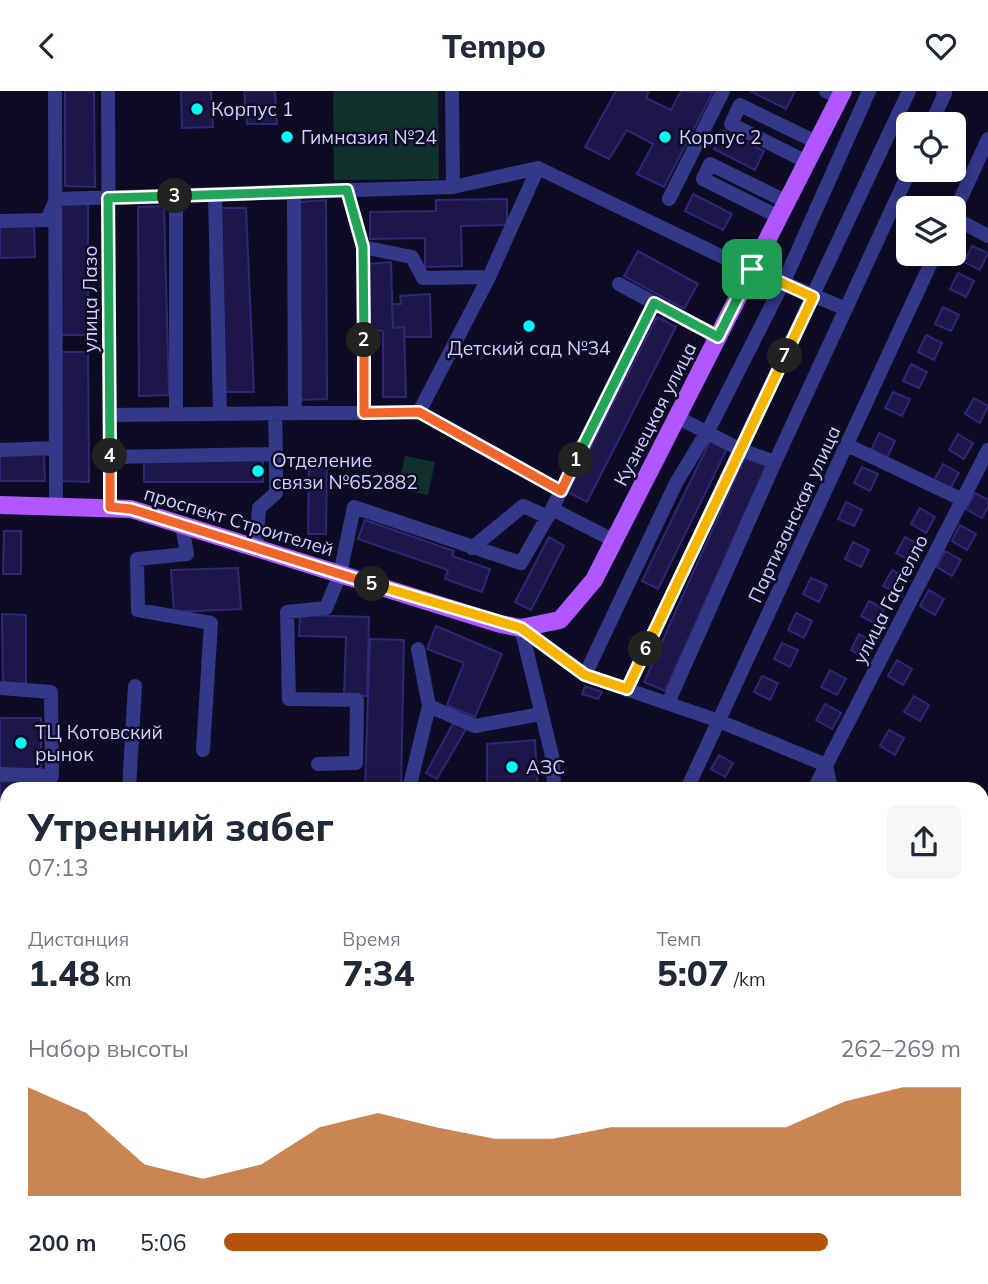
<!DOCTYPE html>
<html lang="ru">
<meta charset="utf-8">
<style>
:root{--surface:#fff;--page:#f6f6f7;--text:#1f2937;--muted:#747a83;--accent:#b45309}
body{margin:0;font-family:Mulish,sans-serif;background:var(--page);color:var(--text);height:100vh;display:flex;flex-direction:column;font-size:26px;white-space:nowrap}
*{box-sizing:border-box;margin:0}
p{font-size:23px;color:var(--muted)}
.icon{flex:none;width:38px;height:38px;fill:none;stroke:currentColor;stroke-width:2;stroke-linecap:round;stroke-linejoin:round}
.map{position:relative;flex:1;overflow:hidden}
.panel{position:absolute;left:0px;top:691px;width:989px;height:502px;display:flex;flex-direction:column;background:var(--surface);border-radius:21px 21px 0 0;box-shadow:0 4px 18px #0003}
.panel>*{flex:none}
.controls{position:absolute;left:896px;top:21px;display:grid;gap:14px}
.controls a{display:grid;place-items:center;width:70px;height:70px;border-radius:10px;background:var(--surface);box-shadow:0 4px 18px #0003;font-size:35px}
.pin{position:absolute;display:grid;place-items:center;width:60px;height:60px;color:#fff;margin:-30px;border-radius:14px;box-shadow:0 4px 10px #0006}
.km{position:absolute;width:35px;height:35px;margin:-18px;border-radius:50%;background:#222;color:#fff;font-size:19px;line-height:35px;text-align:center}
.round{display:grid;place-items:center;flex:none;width:74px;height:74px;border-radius:10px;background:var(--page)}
.summary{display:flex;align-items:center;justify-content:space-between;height:119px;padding:0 28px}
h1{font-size:38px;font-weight:800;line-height:52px}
.stats{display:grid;grid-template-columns:repeat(3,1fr);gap:10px;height:119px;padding:7px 28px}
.stats div{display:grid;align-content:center}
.stats b{font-size:35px;font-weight:800}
.stats small{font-size:19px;font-weight:400}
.stats p{font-size:19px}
.chart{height:196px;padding:14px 28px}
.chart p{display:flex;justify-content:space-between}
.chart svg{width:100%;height:126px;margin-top:7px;fill:var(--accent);opacity:.7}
ul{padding:0 28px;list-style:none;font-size:23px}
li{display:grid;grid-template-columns:112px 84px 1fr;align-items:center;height:52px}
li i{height:18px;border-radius:9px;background:var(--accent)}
header{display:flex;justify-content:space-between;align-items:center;height:91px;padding:0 28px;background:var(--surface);font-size:32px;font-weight:800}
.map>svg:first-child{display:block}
</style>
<header><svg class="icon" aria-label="back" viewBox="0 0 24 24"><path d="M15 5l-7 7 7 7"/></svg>Tempo<svg class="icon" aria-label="heart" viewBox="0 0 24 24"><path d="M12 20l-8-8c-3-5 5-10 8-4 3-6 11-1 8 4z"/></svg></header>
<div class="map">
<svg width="988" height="1193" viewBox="0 0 988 1193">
<rect width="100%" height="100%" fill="#0e0c25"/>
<path fill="#0f302b" d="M333 0H438L439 88 334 89Z
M405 365 435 371 428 404 398 398Z"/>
<path fill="#1c1748" stroke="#2f2676" stroke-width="2" d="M65 0H94L95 96 65 95Z
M181 0H211L213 36 182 37Z
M244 0H275L277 33H247Z
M616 0H649L646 7 671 19 681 0 713 1 664 96 637 83 653 53 627 39 609 68 585 56Z
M750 0H795L786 18Z
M724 40 764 60 755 79 714 58Z
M693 103 732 123 723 139 685 120Z
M507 108V134L461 135 462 175 425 176V147L370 148V121L436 120V109Z
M326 109 327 308 300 309V111Z
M59 110H88V244H60Z
M164 115 169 304 139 305 138 116Z
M218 117H246L254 301H225Z
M34 133 35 166 0 167V135Z
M972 155 988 162 980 179 964 171Z
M638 160 698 193 684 218 624 185Z
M391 171 393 237 404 236 406 306H383V240L370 238 368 173Z
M958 182 974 190 966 206 950 198Z
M430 203 431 246H405L404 236 393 237 392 213H401L400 205Z
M943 216 959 224 951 240 935 233Z
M657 226 676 236 587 411 568 401Z
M926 244 942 252 934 269 918 261Z
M60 261H88L89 391 61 390Z
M911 273 927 281 919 297 903 290Z
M893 301 910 308 902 325 885 317Z
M974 307 988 315 980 332 965 323Z
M879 342 895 350 887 367 871 359Z
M958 343 973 352 964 368 949 359Z
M711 348 728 356 658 498 642 490Z
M44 363 45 390H0V364Z
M746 364 767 373 665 600 644 591Z
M263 368V391H144V369Z
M309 370H327L326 443H308Z
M943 373 959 382 950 398 934 389Z
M862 376 878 383 870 400 854 392Z
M975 402 988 409V416L982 427 966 418Z
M846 411 862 419 854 435 838 428Z
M920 417 935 426 926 442 911 433Z
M365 429 454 460 452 465 490 478 482 501 445 488 448 479 358 448Z
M960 434 976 443 967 459 952 450Z
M4 440H21V483H3Z
M549 446 564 455 531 519 515 511Z
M905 446 921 455 912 471 896 462Z
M853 451 869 459 861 476 845 468Z
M945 460 961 469 952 485 937 476Z
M238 477 241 518 174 521 171 479Z
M892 479 907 487 898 503 883 495Z
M811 487 827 494 819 511 803 503Z
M929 499 944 508 935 524 920 515Z
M869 510 884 518 876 533 861 525Z
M796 522 812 530 804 547 788 539Z
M2 523 26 524V597H3Z
M300 524 369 526 367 605 344 604 346 546 299 545Z
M436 535 502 563 475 626 447 614 464 572 427 558Z
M859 543 875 552 866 568 851 559Z
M370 548 404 549 401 698H365Z
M782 552 798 559 790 576 774 568Z
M897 569 912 578 903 594 888 585Z
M830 579 846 588 837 604 821 596Z
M762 585 778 592 770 609 754 601Z
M585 595 602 601 598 608 582 603Z
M914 605 929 614 920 630 904 621Z
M825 613 841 622 832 638 816 629Z
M0 627H41V678H0Z
M454 631 466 638 437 688 426 682Z
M889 639 904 647 895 664 880 655Z
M535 649 538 698H487V653Z
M719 664 733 672 725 686 711 678Z
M0 690 43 691V698H7V717L0 716Z
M0 794H2L5 872H0Z"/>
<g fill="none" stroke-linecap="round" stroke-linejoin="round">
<path stroke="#333889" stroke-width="14" d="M55 0 56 415
M108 0 110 416
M452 0 453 96
M826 0 839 6
M931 33 945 2 943 0
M807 71 731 33 740 14 816 51
M347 99 363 156 364 322
M294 101 295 322
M215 104 220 323
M176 105V323
M669 108 723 0
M954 122 988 48
M779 126 703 88 710 73 787 111
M954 127 988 145
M0 130 47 129 56 108 453 96 538 77 725 167 846 218
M363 156 412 166 423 187 489 186
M619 193 718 246
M419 321 561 400
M275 322 276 363
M109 324 419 321 489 186 538 77
M677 326 741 359 775 371
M847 354 963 409
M0 359 56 357
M110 366 276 363V402L259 417 256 457
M552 418 615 450
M182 434 187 463 137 468 138 519 211 532 203 659
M472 457 523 415 548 426
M521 537 585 584 719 630 826 674
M521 537 553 669 554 698
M585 584 676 392 711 334 786 186 869 0
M0 597 51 601 52 685 0 683
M627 599 909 0
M668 612 775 371 910 79
M429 615 475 635 541 623
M318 673 356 672 357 609 289 608 287 521 326 517 340 483 354 416 521 472 552 418 654 212
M826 674 831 698
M129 698 135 595
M409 698 429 615 418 558
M687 698 935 163
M814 698 988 359
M7 771 2 772 7 783
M0 926 7 923
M982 972 988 961
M982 1046H988
M501 1186 507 1193
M454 1193 456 1186
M569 1193 572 1186
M693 1193 696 1186"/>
<path stroke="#b157ff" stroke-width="18" d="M0 414 131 418 500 533 521 537 560 529 594 489 843 0"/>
</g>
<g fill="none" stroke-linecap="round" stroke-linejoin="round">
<g stroke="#fff" stroke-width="14">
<path id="split-1" d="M576 369 654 212 718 246 752 178"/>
</g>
<g stroke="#fff" stroke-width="14">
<path id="split-2" d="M364 249V322L419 321 561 400 576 369"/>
</g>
<g stroke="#fff" stroke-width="14">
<path id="split-3" d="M175 105 347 99 363 156 364 249"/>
</g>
<g stroke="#fff" stroke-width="14">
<path id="split-4" d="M110 365 108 107 175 105"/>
</g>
<g stroke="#fff" stroke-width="14">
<path id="split-5" d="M110 365V416L131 418 372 493"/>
</g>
<g stroke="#fff" stroke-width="14">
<path id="split-6" d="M372 493 521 537 585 584 627 598 646 558"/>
</g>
<g stroke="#fff" stroke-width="14">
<path id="split-7" d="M646 558 785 265"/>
</g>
<g stroke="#fff" stroke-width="14">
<path id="split-8" d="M752 178 813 206 785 265"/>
</g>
<use href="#split-1" stroke="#22a559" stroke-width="9"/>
<use href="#split-2" stroke="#f0652b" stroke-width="9"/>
<use href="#split-3" stroke="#22a559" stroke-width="9"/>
<use href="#split-4" stroke="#22a559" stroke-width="9"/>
<use href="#split-5" stroke="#f0652b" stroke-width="9"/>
<use href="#split-6" stroke="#f5b400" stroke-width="9"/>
<use href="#split-7" stroke="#f5b400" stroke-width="9"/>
<use href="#split-8" stroke="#f5b400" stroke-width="9"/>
</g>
<g fill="#00fafb" stroke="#0e0c25" stroke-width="2.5">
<circle cx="197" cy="18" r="7"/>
<circle cx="287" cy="46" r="7"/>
<circle cx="665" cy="46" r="7"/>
<circle cx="529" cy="235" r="7"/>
<circle cx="258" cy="380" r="7"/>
<circle cx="21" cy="652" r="7"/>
<circle cx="512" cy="676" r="7"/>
</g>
<g text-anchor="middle" stroke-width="5" stroke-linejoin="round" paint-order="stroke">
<g font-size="19" fill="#d1d0ff" stroke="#0e0c25" text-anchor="start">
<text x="211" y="25">Корпус 1</text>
<text x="301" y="53">Гимназия №24</text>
<text x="679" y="53">Корпус 2</text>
<text x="529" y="264" text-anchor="middle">Детский сад №34</text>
<text x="272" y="376">Отделение<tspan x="272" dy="22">связи №652882</tspan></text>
<text x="35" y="648">ТЦ Котовский<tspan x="35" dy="22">рынок</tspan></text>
<text x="526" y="683">АЗС</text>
</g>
<g font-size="19" fill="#d1d0ff" stroke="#0e0c25">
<text transform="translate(90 208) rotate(-90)" y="7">улица Лазо</text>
<text transform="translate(655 323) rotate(-63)" y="7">Кузнецкая улица</text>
<text transform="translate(794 423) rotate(-65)" y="7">Партизанская улица</text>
<text transform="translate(239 430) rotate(17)" y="7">проспект Строителей</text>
<text transform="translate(890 508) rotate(-63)" y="7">улица Гастелло</text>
</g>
</g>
</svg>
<div class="controls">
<a><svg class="icon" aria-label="locate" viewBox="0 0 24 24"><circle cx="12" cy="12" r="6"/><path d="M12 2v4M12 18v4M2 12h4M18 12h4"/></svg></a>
<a><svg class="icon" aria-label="layers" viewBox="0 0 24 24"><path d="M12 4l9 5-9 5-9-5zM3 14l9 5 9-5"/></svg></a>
</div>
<div class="pin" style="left:752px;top:178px;background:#1e9e55"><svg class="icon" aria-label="arrive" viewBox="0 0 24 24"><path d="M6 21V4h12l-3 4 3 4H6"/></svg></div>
<b class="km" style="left:576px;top:369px">1</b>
<b class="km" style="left:364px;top:249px">2</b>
<b class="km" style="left:175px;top:105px">3</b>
<b class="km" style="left:110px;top:365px">4</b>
<b class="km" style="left:372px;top:493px">5</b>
<b class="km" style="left:646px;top:558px">6</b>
<b class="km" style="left:785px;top:265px">7</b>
<section class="panel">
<div class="summary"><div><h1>Утренний забег</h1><p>07:13</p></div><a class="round"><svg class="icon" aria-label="share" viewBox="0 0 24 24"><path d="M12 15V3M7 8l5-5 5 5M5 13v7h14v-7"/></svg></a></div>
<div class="stats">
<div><p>Дистанция</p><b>1.48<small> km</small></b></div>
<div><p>Время</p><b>7:34</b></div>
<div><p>Темп</p><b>5:07<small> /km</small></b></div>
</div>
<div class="chart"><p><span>Набор высоты</span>262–269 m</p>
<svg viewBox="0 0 160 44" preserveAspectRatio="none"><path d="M0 44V6L10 15L20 33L30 38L40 33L50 20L60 15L70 20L80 24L90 24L100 20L110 20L120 20L130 20L140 11L150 6L160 6V44z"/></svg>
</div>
<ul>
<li><b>200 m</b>5:06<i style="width:82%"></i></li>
</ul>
</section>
</div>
